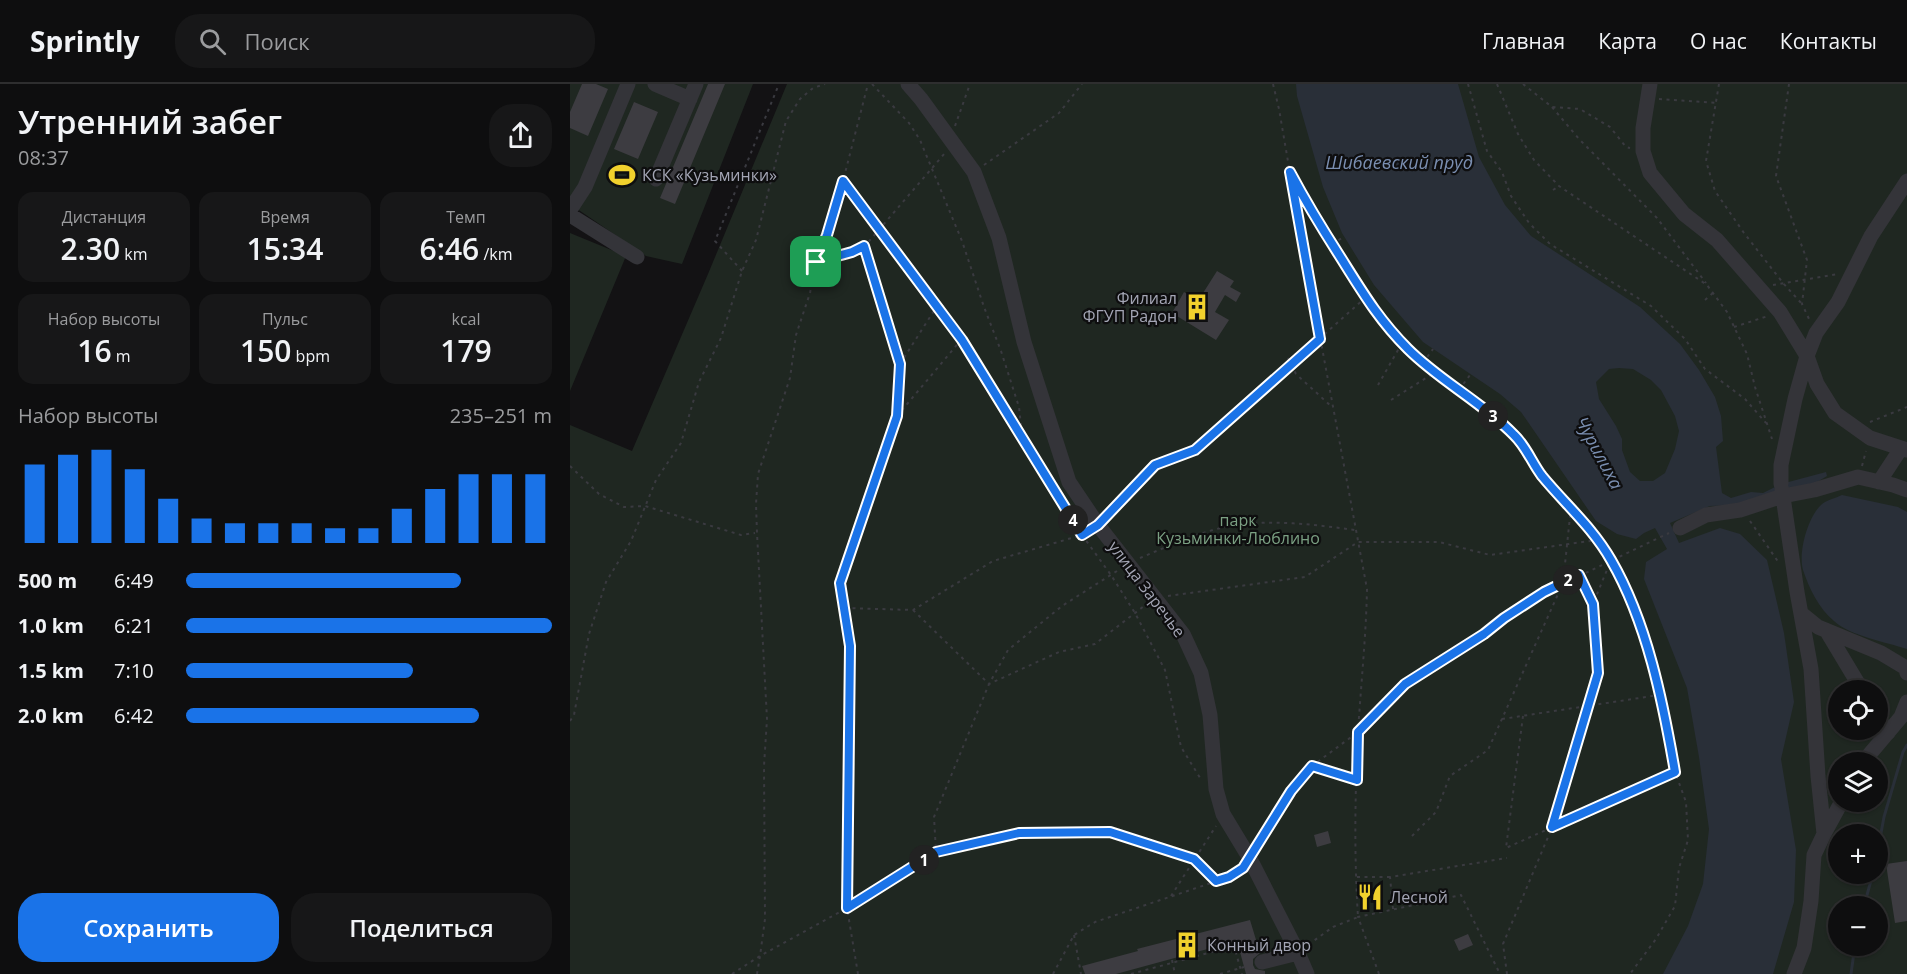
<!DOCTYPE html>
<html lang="ru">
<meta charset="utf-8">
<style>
:root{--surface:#0e0e0f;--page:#171718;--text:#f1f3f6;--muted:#9b9c9e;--line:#2e2e2f;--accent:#1a73e8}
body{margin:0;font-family:"Open Sans",sans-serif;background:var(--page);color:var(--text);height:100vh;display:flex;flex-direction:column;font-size:22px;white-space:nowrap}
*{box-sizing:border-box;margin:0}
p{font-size:20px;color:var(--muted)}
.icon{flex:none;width:33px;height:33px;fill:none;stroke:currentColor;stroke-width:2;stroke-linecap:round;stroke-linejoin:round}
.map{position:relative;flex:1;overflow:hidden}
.drawer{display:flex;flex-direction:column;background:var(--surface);width:570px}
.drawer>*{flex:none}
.tools{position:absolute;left:1258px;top:596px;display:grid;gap:12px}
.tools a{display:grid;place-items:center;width:60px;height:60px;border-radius:50%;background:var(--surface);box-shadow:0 2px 4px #0004,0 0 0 2px var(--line);font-size:30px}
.pin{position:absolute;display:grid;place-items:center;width:51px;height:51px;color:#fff;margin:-26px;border-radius:12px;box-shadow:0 3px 9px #0006}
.km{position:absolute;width:30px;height:30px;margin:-15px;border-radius:50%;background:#222;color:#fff;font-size:16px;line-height:30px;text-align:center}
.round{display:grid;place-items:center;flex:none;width:63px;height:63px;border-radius:24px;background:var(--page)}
.head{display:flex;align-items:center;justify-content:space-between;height:102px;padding:0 18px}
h1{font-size:33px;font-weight:600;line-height:45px}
.stats{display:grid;grid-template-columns:repeat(3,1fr);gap:9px;height:102px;padding:6px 18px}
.stats div{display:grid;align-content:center;border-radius:15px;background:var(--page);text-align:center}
.stats b{font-size:30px;font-weight:600}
.stats small{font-size:16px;font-weight:400}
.stats p{font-size:16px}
.chart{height:168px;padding:12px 18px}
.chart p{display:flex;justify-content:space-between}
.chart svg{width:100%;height:108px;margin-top:6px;stroke:var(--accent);stroke-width:6}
.primary-button{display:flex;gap:12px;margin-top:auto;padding:12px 18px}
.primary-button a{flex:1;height:69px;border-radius:24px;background:var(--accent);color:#fff;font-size:24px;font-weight:600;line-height:69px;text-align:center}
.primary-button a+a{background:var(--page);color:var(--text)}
ul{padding:0 18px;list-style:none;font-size:20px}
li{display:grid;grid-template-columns:96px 72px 1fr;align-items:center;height:45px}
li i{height:15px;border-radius:8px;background:var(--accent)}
header{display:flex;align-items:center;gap:36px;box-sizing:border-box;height:84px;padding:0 30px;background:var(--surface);border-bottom:2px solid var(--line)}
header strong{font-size:28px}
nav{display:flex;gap:33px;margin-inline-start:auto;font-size:21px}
.search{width:420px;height:54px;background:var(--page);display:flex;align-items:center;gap:15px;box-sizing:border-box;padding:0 21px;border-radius:24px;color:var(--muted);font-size:22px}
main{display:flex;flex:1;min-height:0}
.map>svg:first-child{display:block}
</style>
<header>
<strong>Sprintly</strong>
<div class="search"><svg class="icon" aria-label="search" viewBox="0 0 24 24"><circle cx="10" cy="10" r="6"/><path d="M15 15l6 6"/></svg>Поиск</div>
<nav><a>Главная</a><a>Карта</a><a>О нас</a><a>Контакты</a></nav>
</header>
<main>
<section class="drawer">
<div class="head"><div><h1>Утренний забег</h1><p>08:37</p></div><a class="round"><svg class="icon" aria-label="share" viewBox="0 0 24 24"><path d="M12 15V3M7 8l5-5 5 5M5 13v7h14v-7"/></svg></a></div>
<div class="stats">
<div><p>Дистанция</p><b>2.30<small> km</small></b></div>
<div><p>Время</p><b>15:34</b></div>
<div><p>Темп</p><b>6:46<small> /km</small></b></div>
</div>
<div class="stats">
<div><p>Набор высоты</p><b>16<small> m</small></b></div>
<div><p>Пульс</p><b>150<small> bpm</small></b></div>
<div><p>kcal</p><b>179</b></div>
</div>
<div class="chart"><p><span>Набор высоты</span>235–251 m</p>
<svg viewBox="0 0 160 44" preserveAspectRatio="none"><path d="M5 44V12M15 44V8M25 44V6M35 44V14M45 44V26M55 44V34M65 44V36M75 44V36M85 44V36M95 44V38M105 44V38M115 44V30M125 44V22M135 44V16M145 44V16M155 44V16"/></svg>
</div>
<ul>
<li><b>500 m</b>6:49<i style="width:75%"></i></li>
<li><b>1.0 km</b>6:21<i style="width:100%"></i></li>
<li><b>1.5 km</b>7:10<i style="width:62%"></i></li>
<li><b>2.0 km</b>6:42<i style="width:80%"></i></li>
</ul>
<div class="primary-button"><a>Сохранить</a><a>Поделиться</a></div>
</section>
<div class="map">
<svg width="1337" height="890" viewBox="0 0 1337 890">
<rect width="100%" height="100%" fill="#131214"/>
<path fill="#1f2721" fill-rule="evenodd" d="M0 0H183L112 180 76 172 0 120Z
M217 0H1337V890H0V341L62 367 138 190ZM1269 606H1308V645H1269ZM1269 678H1308V717H1269ZM1269 750H1308V789H1269ZM1269 822H1308V861H1269Z
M0 149 56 172 0 307Z"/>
<path fill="#292f38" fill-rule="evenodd" d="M726 0H888L909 73 935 121 961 152 1070 223 1110 260 1129 286 1145 313 1151 332 1153 357 1146 363 1152 409 1161 414 1181 408 1193 409 1211 400 1256 388 1257 392 1247 398 1171 421 1140 422 1100 439 1109 459 1150 444 1170 450 1197 476 1214 549 1224 618 1211 675 1226 766 1224 818 1203 890H1093L1118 842 1133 800 1139 745 1129 673 1117 604 1074 495 1076 478 1097 465 1085 444 1074 449 1066 455 1047 450 1026 437 951 328 930 310 853 258 804 201 772 149 753 103 727 12ZM1049 284 1063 285 1081 296 1091 306 1105 332 1109 347 1105 365 1095 389 1083 397H1070L1060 388 1052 366V355L1046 342 1029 315 1026 298 1039 285Z
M1272 411 1328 423 1337 428V565C1316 558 1280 552 1264 537 1249 525 1239 504 1233 486 1228 468 1238 433 1251 421 1256 416 1266 414 1272 411Z"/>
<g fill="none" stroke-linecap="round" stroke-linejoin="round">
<path stroke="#292f38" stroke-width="3" d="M1308 765 1314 733 1333 668 1337 661
M1294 822 1303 789
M1281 890 1285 861"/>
</g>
<path fill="#3d3c41" d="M12 0H26L38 5 18 52 0 44V28Z
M138 0H155L105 120 90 114Z
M64 18 88 28 68 75 44 65Z
M647 187 664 197 660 203 671 209 666 218 655 211 645 228 659 236 646 256 602 229 614 208 628 217Z
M758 747 761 759 747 763 744 751Z
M1337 777V837L1325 839 1316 780Z
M680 836 690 869 683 875V881L685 885 695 887V890H676L667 857 546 890H515L512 882 568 867 567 865Z
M898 850 903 861 889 867 884 856Z"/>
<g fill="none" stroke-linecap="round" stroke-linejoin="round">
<path stroke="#3a3a40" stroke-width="2" stroke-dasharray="3 4.5" stroke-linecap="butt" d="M302 0 339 39 350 56 392 157 414 223 431 267 449 323 452 351
M703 0 709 25 720 89 795 214 839 266 871 293 912 323 945 352 973 392 1016 441 1041 476 1069 537 1098 648 1105 688 1116 718 1118 756 1109 784 1105 822 1086 855 1060 890
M898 0 917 67 932 88 941 112 959 139 980 160 1081 222 1115 255 1135 285 1175 315 1196 339
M927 0 948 50 964 76 989 102 1137 201 1157 228 1177 270 1185 303 1202 355
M953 0 982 23 1010 25 1040 43 1056 63 1060 64
M1149 0 1136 77 1145 107 1174 149 1213 199 1232 220
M1219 0 1206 92 1237 176 1232 220 1240 237
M1089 15 1147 19
M982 23 1009 55 1087 134 1136 199
M385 42 400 0
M414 81 489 29 512 0
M720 92 797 505C796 553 791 600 788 648 785 709 784 771 788 833L763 843 738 861
M273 97 392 256 512 451 541 491 565 529 595 586 611 663 632 697
M983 106 989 102
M762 160 774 153
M246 178 282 168 295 162
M172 187 145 157 209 0
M1203 201 1268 190
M1135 216 1143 209
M1164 243 1198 232
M718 274 726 290 762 323
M853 279 863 265
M330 280 367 222
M808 301 832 259
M889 306 900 291
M821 316 864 289
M327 332 391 256
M1300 338 1337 323
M0 382 29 410 54 423 75 422 171 451 185 449
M1292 382 1296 367
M538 431 585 381 625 366 795 214
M1180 437 1209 479
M570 474C594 464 618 453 643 446 689 433 739 440 785 446
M547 487 492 522 438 566 419 600 489 568 525 560 574 522
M1009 491 1023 520
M598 512 735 493 788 458H869L920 471 1027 456
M275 524 343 526 423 477 512 451 517 448
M343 526 419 600 364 733 366 768
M953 632 936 764 1105 688
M932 635 1089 611
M0 637 4 631 19 550 36 498 61 457 86 396 111 359 129 298 151 254 172 187 186 156 216 37 230 15 243 4 255 0
M742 682 787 696
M842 752 866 728 880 692 918 666 993 499 1001 423
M686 762 721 707 742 682 788 648 835 600 914 551 934 534 974 509 1099 449
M787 793H820
M601 812 646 742
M823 825 820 793 937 774
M504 851 511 890
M602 876 605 890
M162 890 190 872 195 835 194 682 197 635 187 449 186 420 188 390 220 294 226 251 240 209 246 178 257 151 273 97 298 0
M187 890 190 872 277 824 366 768 449 749 540 748 624 775 646 797
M288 890 277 824 280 562 270 499 327 332 330 280 295 162 375 69
M483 890 504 851 525 838 659 793 671 785
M561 890 664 862 672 890
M650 890 674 883
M809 890 788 833 891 811 930 890
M937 890 933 860 986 734 1028 589 1023 520 1041 476"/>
<path stroke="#343439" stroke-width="15" d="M85 0 120 15
M338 0 351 15 404 88 429 154 454 258 499 398 528 441 613 550 631 589 640 631 646 705 653 730 679 773 728 869 737 890
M1080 0 1073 44V67L1080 89 1114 130 1147 156 1210 228 1237 272 1247 300 1265 329 1300 354 1337 366
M86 95 126 0
M0 126 15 103 58 0
M0 131 67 173
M1309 398 1328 369
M1211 400V381L1225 315 1237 272 1246 249 1268 218 1301 152 1337 97
M1212 406 1227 508 1241 585 1248 692 1254 750 1244 771 1241 817 1234 864 1224 890
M1110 444 1136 431 1170 426 1213 412 1244 406 1288 393 1323 401 1337 406
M1232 530 1248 543 1311 569 1336 584 1337 589
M1256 546 1292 606
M1308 633 1318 649
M1293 678 1331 633 1337 618
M1254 750 1272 717
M692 878 728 869"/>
</g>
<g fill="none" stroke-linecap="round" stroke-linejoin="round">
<g stroke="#fff" stroke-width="12">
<path id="route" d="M720 88C736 118 753 146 771 174 793 209 809 236 838 265 870 297 912 318 944 351 956 362 962 379 972 392 995 420 1023 444 1041 476 1077 538 1093 618 1105 688L982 743 1028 589 1023 520 1009 491 974 508 934 534 914 550 835 600 788 648 787 696 742 682 721 707 673 784 659 793 646 797 624 775 540 748 449 749 366 768 277 824 280 562 270 499 327 332 330 280 294 162 282 168 246 178 257 151 273 97 392 256 512 451 528 441 585 381 625 366 750 255Z"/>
</g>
<use href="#route" stroke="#1a73e8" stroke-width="8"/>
</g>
<defs>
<g id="stadium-bare" transform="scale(2.07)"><path d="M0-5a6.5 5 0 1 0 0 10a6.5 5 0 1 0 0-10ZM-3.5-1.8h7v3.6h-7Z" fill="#f1d12d" stroke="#0e0e0f" stroke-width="2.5" paint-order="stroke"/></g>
<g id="building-bare" transform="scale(2.07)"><path d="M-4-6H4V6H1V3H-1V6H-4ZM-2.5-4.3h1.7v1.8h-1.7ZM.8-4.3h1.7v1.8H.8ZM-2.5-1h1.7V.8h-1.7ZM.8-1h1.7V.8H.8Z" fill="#f1d12d" stroke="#0e0e0f" stroke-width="2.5" paint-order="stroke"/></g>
<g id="restaurant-bare" transform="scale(2.07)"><path d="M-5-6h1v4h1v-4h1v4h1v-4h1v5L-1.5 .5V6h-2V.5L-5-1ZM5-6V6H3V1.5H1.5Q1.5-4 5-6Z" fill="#f1d12d" stroke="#0e0e0f" stroke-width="2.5" paint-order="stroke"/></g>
</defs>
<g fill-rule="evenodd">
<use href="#stadium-bare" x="52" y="91"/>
<use href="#building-bare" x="627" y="223"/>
<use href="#restaurant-bare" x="800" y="813"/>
<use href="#building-bare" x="617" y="861"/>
</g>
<g text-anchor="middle" stroke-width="4.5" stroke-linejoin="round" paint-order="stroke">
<g font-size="16" fill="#a4a6b5" stroke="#0e0e0f" text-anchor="start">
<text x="72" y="97">КСК «Кузьминки»</text>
<text x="607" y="220" text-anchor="end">Филиал<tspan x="607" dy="18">ФГУП Радон</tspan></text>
<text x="820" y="819">Лесной</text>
<text x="637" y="867">Конный двор</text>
</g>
<g font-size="16" fill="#7ba083" stroke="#0e0e0f">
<text x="668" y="442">парк<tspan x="668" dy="18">Кузьминки-Люблино</tspan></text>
</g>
<g font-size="16" fill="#a4a6b5" stroke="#0e0e0f">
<text transform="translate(577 505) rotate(53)" y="6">улица Заречье</text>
</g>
<g font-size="18" font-style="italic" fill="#7a8eb0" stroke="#0e0e0f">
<text x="829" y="85">Шибаевский пруд</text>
<text transform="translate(1029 369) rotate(62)" y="6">Чурилиха</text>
</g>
</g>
</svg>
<div class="tools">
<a><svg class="icon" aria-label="locate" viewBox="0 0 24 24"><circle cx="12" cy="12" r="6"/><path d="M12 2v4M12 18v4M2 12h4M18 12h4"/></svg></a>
<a><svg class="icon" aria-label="layers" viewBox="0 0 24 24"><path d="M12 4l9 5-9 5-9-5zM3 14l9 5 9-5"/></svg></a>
<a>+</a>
<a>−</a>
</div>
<div class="pin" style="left:246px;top:178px;background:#1e9e55"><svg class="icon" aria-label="arrive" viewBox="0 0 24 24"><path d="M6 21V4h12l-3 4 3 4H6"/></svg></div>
<b class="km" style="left:354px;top:776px">1</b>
<b class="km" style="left:998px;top:496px">2</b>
<b class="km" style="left:923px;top:332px">3</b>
<b class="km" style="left:503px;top:436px">4</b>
</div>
</main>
